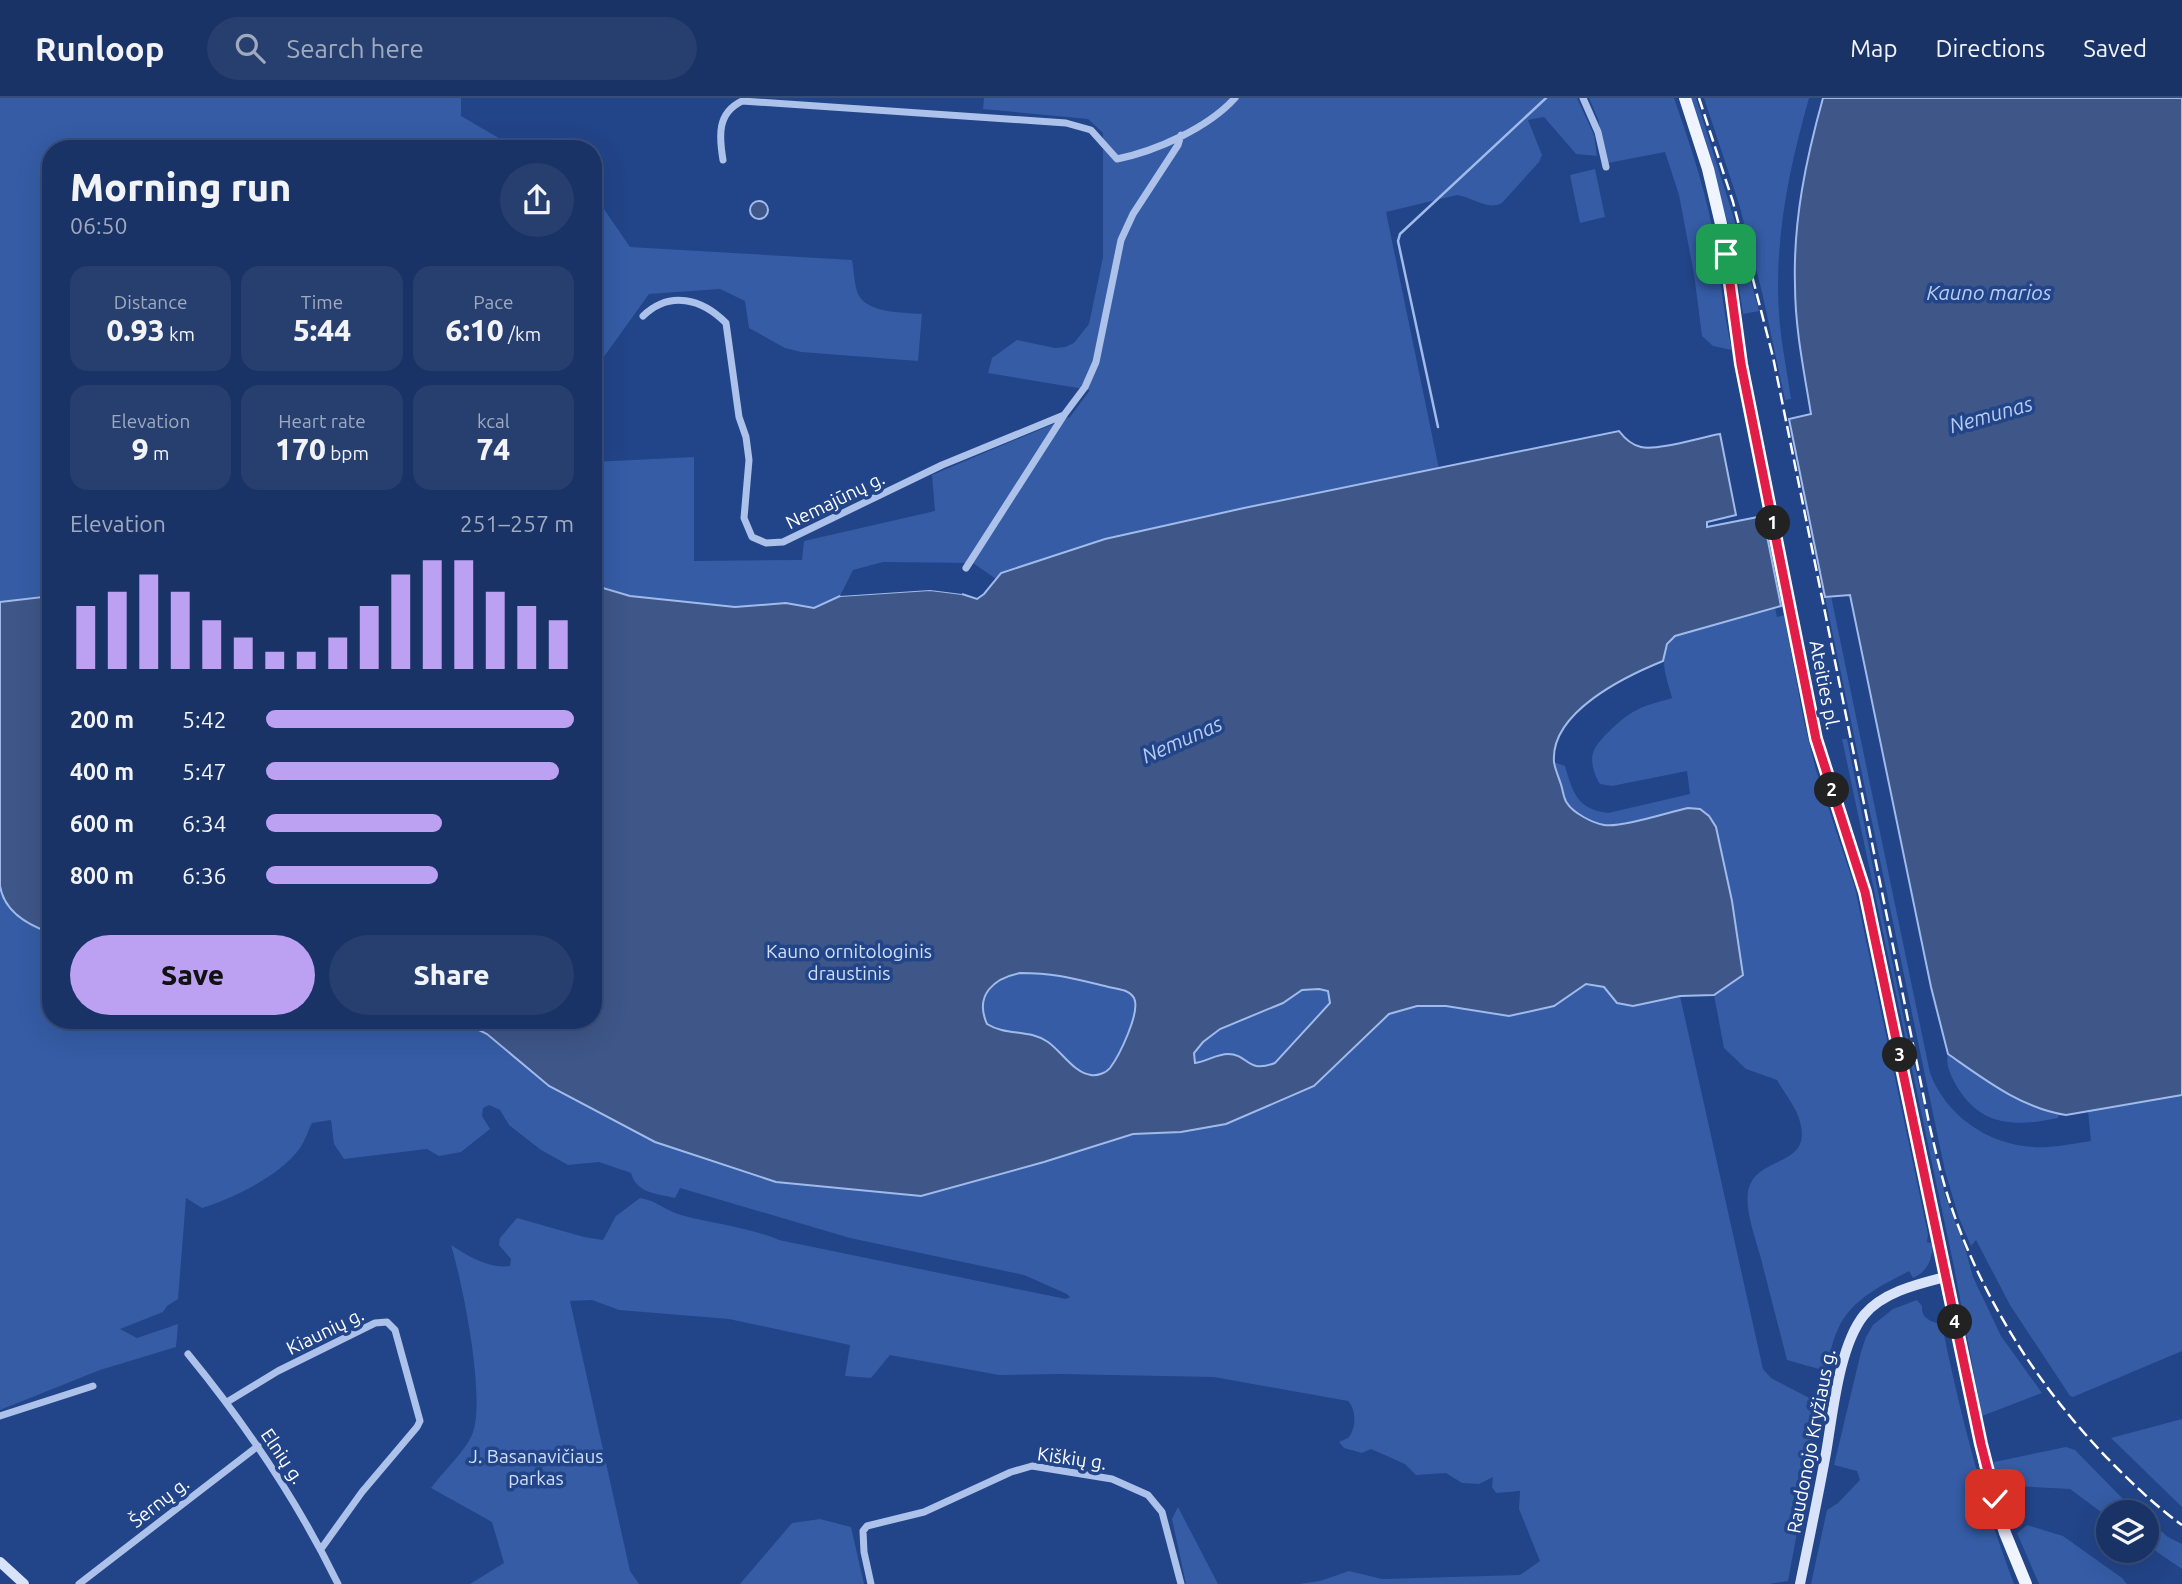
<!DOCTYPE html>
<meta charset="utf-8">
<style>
:root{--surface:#1a3366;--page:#273f6f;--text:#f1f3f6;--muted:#9faabf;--line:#384e7a;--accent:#bca0f2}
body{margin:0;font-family:Ubuntu,sans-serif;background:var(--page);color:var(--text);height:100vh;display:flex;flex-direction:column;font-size:26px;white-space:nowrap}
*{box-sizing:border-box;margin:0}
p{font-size:23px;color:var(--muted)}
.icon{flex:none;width:38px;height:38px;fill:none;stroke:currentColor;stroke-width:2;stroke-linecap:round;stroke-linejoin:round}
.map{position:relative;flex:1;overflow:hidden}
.panel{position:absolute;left:42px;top:42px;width:560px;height:889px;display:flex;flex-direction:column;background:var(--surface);border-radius:28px;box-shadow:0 7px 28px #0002,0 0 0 2px var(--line)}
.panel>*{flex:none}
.fabs{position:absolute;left:2096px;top:1402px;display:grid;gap:14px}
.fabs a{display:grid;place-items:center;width:63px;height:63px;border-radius:50%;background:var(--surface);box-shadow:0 7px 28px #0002,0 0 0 2px var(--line);font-size:35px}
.pin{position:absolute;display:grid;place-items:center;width:60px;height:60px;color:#fff;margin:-30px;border-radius:14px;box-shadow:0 4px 10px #0006}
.km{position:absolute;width:35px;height:35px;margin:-18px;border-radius:50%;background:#222;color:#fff;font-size:19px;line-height:35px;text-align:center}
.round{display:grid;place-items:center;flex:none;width:74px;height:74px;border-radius:37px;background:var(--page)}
.headline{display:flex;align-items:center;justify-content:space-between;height:119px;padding:0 28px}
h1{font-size:38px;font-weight:800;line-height:52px}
.stats{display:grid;grid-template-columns:repeat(3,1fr);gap:10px;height:119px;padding:7px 28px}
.stats div{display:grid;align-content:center;border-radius:18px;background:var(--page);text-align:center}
.stats b{font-size:30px;font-weight:800}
.stats small{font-size:19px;font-weight:400}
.stats p{font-size:19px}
.chart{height:196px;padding:14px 28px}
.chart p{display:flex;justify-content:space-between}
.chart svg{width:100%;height:126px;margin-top:7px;stroke:var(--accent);stroke-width:6}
.action{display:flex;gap:14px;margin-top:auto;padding:14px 28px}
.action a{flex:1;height:80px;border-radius:42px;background:var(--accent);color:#111;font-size:28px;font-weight:800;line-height:80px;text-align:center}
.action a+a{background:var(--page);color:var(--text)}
ul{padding:0 28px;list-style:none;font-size:23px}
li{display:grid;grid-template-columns:112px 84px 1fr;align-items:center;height:52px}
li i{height:18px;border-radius:9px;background:var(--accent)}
header{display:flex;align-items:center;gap:42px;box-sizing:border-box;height:98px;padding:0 35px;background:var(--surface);border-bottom:2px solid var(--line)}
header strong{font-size:33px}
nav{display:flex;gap:38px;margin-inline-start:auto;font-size:24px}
.search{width:490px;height:63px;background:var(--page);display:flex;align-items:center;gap:18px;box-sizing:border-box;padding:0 24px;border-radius:38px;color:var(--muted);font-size:26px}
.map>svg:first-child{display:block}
</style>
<header>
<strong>Runloop</strong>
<div class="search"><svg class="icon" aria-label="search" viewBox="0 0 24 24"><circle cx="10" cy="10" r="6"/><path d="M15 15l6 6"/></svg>Search here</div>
<nav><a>Map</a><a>Directions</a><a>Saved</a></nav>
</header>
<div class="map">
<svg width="2182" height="1486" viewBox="0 0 2182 1486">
<rect width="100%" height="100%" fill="#248"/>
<path fill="#355ca5" d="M0 0H461V18L509 46 529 51H51V922H593V364L694 359V463L802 462 804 443 935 413 932 377 1070 319 1090 292 988 275 992 260 1017 242 1055 250 1065 249 1074 245 1089 226 1103 159V35L1088 21 983 11 984 0H1577L1594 37 1597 58 1576 56 1544 19 1528 22 1542 57 1539 64 1502 105C1488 113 1472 99 1457 97L1386 114 1439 371 1244 410 1001 475 996 481 973 465 883 464 853 472 840 498 814 510 786 505 735 509 630 498 597 488 1668 901 1680 898 1763 1271 1771 1280 1821 1306 1788 1483 1769 1486H1299L1320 1483 1349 1473 1382 1481 1520 1477 1540 1463 1519 1411 1520 1393 1496 1395 1492 1389 1493 1379 1479 1386 1462 1385 1446 1375 1416 1377 1405 1366 1371 1351 1362 1355 1344 1350 1339 1344 1348 1340C1356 1331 1357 1312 1348 1303L1214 1279 1060 1276 999 1277 890 1257 871 1280 845 1278 850 1247 729 1221 619 1212 592 1202 570 1203 630 1473 639 1486H470L504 1465 492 1424 431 1390C443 1374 463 1355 471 1339 488 1307 462 1183 451 1147 468 1158 489 1171 510 1168L511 1161 499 1147 500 1140 517 1120 584 1139 603 1142 616 1118 640 1100C658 1103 666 1113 681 1117 714 1126 748 1129 779 1142L1066 1201 1070 1199 1067 1196 1024 1177 850 1140 680 1090 675 1100C656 1095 637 1096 631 1075L599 1064 568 1067 541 1052 509 1027 500 1012 489 1007 483 1010 482 1018 490 1031 461 1054 439 1058 427 1051 344 1061 334 1046 331 1022 312 1025C308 1033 305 1043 300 1050 280 1078 234 1100 202 1110L186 1100 178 1201 167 1208 163 1214 120 1231 137 1240 178 1226 176 1249 100 1272 0 1312Z
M1589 0H1674C1691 49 1708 99 1716 151 1721 185 1724 218 1732 252L1713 248 1702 238 1694 176 1679 97 1665 54 1608 65 1598 21Z
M1691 0H1696L1732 114 1759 213 1743 216 1732 140Z
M1704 0H1809C1789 71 1774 142 1779 216 1781 244 1787 273 1791 301L1785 302 1762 194 1739 106Z
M1595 71 1605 119 1580 125 1570 77Z
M593 95 630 149 852 162C854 172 854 186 858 196 868 216 902 214 922 216L918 263 801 254 785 250 749 230 745 203 720 191 649 196 593 274Z
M1831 498 1930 975C1948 1022 1996 1052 2047 1049 2062 1048 2076 1045 2091 1043L2088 1013 2182 997V1253L2073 1299 2070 1298 2010 1207 1976 1142 1971 1148 1959 1120 1945 1073 1825 499Z
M1775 510 1777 519 1784 517 1804 624 1816 672 1855 790 1928 1136 1927 1144 1933 1146C1932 1162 1928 1173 1913 1180L1909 1173C1883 1187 1851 1201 1838 1231 1832 1244 1829 1259 1826 1273L1787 1262C1778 1227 1769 1192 1760 1157 1755 1140 1745 1111 1748 1094 1754 1056 1813 1071 1800 1024 1797 1010 1784 995 1777 982L1746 971 1724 950 1714 897 1743 877 1628 724 1604 728 1576 714 1567 706 1554 664 1565 668C1573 695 1577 711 1608 715L1690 696 1687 673 1612 688 1600 686C1595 679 1590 664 1593 655 1597 642 1623 619 1635 613 1647 606 1660 604 1672 600 1666 576 1656 558 1675 538Z
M1842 641H1847L1907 936 1945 1097 1966 1153 1973 1179 2001 1238 2042 1295 1982 1318 1954 1169Z
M1948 956 2017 1001 2059 1015 2058 1020C2016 1029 1980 1029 1956 987 1951 978 1945 966 1948 956Z
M1917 1202 1922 1208C1921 1221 1931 1223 1942 1227 1960 1315 1982 1402 2014 1486H1811L1827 1412 1838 1405 1860 1382 1857 1373 1834 1367 1861 1254 1866 1239 1873 1227 1893 1211Z
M2182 1321V1409L2111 1340Z
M2066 1349 2075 1352 2122 1400 2138 1414H2109V1420L2070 1391 1998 1387 1993 1372 1994 1364Z
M1178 1409 1218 1486H1186L1172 1421Z
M820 1421 851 1429 864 1486H740L792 1425Z
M2147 1421 2168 1439 2182 1446V1471L2147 1447Z
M2027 1427 2063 1438 2122 1480 2127 1486H2039L2017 1435Z"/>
<path fill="#3e5688" stroke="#a0bbeb" stroke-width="2" fill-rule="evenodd" d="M1823 0H2182V997L2066 1017C2021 1010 1984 981 1948 956L1931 889 1850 497 1825 499 1789 321 1811 316C1804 273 1795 230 1795 187 1793 123 1806 61 1823 0Z
M750 112a9 9 0 1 1 18 0a9 9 0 1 1-18 0Z
M1619 333C1625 341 1632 347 1641 349 1657 353 1702 339 1720 336L1736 417 1707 424V429L1763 418 1781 508 1675 538 1667 546 1663 563C1626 578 1550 614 1554 664 1555 672 1560 682 1562 690 1563 694 1564 701 1567 705 1573 715 1593 725 1604 727 1621 730 1669 714 1688 710L1700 711 1709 718 1716 729 1732 803 1743 877 1714 897 1680 898 1633 908 1617 905 1604 889 1586 886 1554 908 1509 918 1446 908H1417L1389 916 1314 988 1226 1026 1181 1034 1133 1036 1044 1064 921 1098 776 1084 655 1044 549 988 487 936 459 922H593V487L630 498 735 509 786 505 814 510 840 498 930 492 962 496 977 501 984 496 1001 475 1105 441 1244 410ZM1020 875C1055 875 1072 880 1105 888 1114 891 1128 890 1134 900 1141 914 1119 958 1110 970 1106 975 1097 978 1091 977 1074 975 1062 954 1048 944 1030 931 1006 938 987 926 974 897 994 880 1020 875ZM1319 891 1328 893 1330 905 1275 965C1246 976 1249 956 1228 956 1216 956 1206 964 1195 965L1194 955 1203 944 1220 931 1283 905 1302 892Z
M51 498V835C27 827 4 813 0 788V504Z"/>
<path fill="#248" d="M930 489 963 493 962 496 930 492 840 498 842 494Z"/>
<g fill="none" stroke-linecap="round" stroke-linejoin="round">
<path stroke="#a0bbeb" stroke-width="2.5" d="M1438 329 1398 143 1400 136 1546 0"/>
<path stroke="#adc2ea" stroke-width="7" d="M1583 0 1598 34 1606 69
M723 62C719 38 717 15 742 3L1066 25 1091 32 1117 61C1156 53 1208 30 1235 0
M643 218C670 192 702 201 726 225L739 319 746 339 749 362 744 420 752 439 766 445 783 444 942 367 1064 317
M966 470 1064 317 1085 289 1096 264 1121 142 1133 116 1178 47 1181 37
M188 1256C247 1328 297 1402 338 1486
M227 1304 278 1273 375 1225 387 1224 395 1232 420 1323 417 1329 362 1394 321 1451
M0 1318 93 1288
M79 1486 258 1348
M871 1486 864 1454 863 1433 867 1428 924 1414 1011 1374 1032 1368 1112 1381 1148 1397 1162 1414 1181 1486"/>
<path stroke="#d8e2f8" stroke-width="10" d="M0 1464 24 1486
M1800 1486C1809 1442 1818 1399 1826 1355 1833 1315 1839 1248 1864 1217 1883 1194 1918 1186 1945 1179"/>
<path stroke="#f0f4fe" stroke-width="12" d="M1685 0 1708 71 1721 126 1741 266 1816 641 1865 794 1987 1375 2005 1435 2026 1486"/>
<path stroke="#fff" stroke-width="2.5" stroke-dasharray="12 5" stroke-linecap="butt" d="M1699 0 1733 104 1773 259 1929 1025C1935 1051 1941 1077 1949 1102 1982 1202 2041 1293 2114 1367 2135 1388 2158 1410 2182 1427"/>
</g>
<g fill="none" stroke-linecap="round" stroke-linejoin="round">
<g stroke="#fff" stroke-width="14">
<path id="route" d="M1726 156 1741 266 1816 641 1865 794 1981 1346 1995 1401"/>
</g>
<use href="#route" stroke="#e11d48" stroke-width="9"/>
</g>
<g text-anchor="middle" stroke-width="7" stroke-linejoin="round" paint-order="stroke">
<g font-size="19" fill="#fff" stroke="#248">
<text transform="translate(835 402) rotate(-26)" y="7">Nemajūnų g.</text>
<text transform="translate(1825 587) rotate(79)" y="7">Ateities pl.</text>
<text transform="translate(325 1233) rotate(-26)" y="7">Kiaunių g.</text>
<text transform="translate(1811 1343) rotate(-79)" y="7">Raudonojo Kryžiaus g.</text>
<text transform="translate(283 1358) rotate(56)" y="7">Elnių g.</text>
<text transform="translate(1072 1360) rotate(8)" y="7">Kiškių g.</text>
<text transform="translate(159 1404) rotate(-38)" y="7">Šernų g.</text>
</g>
<g font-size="19" fill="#d1def7" stroke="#248">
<text x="849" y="860">Kauno ornitologinis<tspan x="849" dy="22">draustinis</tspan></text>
<text x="536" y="1365">J. Basanavičiaus<tspan x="536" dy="22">parkas</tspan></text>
</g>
<g font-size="21" font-style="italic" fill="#b8ccf1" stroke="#248">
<text x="1989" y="202">Kauno marios</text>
<text transform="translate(1991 317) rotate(-16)" y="7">Nemunas</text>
<text transform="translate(1182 642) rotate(-24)" y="7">Nemunas</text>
</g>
</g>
</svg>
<div class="fabs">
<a><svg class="icon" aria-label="layers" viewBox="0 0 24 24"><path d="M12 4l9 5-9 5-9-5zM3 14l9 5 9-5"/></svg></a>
</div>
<div class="pin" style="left:1726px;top:156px;background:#1e9e55"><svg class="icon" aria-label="arrive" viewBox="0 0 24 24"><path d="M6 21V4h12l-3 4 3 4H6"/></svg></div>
<div class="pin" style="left:1995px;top:1401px;background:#d93025"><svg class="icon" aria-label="check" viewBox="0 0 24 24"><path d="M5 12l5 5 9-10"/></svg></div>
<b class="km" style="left:1773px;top:425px">1</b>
<b class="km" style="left:1832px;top:692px">2</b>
<b class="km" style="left:1900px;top:957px">3</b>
<b class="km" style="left:1955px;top:1224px">4</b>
<section class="panel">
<div class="headline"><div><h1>Morning run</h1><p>06:50</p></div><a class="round"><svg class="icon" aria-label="share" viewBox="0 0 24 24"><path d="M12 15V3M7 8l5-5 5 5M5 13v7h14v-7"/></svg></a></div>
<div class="stats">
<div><p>Distance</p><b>0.93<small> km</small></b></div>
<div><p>Time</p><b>5:44</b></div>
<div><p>Pace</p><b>6:10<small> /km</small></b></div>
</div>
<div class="stats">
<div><p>Elevation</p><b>9<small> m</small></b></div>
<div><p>Heart rate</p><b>170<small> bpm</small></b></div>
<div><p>kcal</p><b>74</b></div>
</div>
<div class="chart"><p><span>Elevation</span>251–257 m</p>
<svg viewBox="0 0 160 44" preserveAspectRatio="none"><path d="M5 44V22M15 44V17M25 44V11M35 44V17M45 44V27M55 44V33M65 44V38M75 44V38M85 44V33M95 44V22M105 44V11M115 44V6M125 44V6M135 44V17M145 44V22M155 44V27"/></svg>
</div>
<ul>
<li><b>200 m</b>5:42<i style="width:100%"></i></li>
<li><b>400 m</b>5:47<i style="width:95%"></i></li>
<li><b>600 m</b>6:34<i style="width:57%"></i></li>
<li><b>800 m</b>6:36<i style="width:56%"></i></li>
</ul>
<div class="action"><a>Save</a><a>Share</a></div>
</section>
</div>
